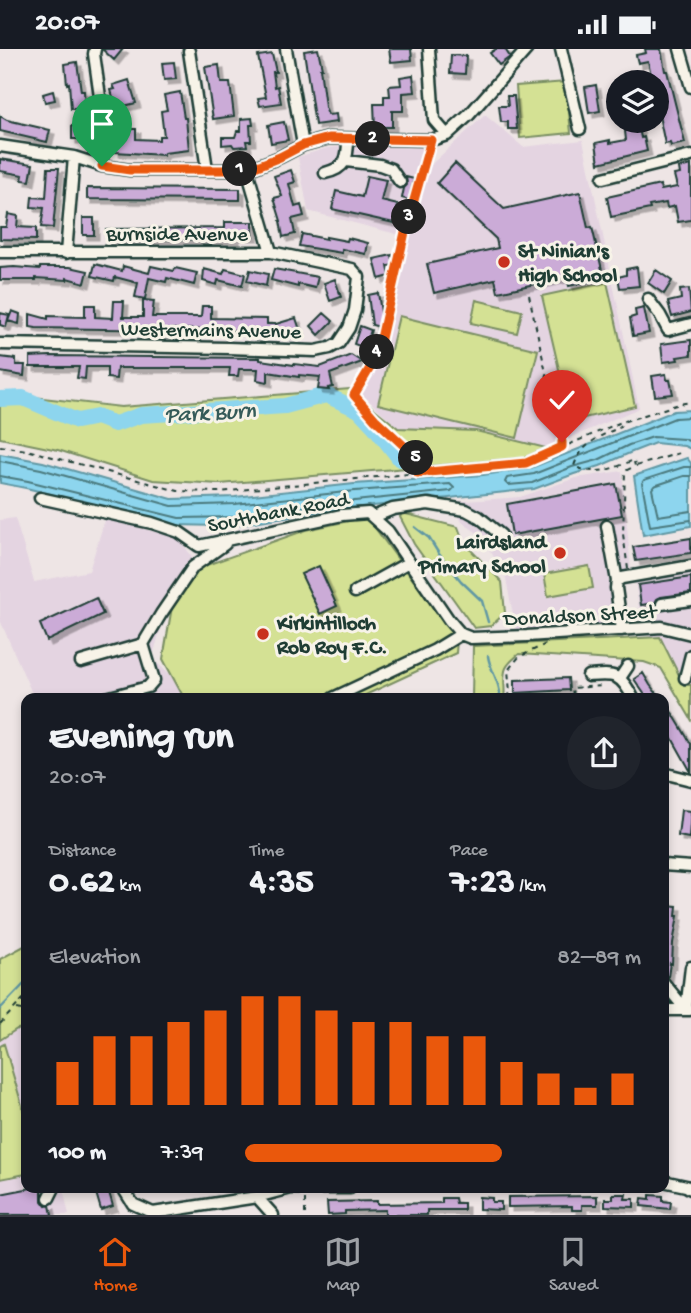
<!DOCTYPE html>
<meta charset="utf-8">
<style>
:root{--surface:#171b24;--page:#20242c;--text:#f1f3f6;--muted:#9ea1a6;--line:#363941;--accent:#ea580c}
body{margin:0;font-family:"Gochi Hand",sans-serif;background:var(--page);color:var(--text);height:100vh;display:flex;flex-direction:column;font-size:26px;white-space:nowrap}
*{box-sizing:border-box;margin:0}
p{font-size:23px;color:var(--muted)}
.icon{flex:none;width:38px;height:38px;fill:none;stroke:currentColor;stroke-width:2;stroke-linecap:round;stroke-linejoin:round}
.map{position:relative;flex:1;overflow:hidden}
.side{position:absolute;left:21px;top:644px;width:648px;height:500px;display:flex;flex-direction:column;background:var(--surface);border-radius:14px;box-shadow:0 4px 10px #0003}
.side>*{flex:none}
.tools{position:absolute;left:606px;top:21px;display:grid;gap:14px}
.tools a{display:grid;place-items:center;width:63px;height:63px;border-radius:50%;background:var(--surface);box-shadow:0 4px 10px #0003;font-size:35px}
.pin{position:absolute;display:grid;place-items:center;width:60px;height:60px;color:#fff;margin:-72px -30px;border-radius:50% 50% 50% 0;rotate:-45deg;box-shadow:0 0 7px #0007}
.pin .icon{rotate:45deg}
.km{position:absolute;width:35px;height:35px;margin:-18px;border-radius:50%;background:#222;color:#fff;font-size:19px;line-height:35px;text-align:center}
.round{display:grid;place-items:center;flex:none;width:74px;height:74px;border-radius:37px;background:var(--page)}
.headline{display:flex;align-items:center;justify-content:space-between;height:119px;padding:0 28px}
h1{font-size:38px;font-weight:700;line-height:52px}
.metrics{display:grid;grid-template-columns:repeat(3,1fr);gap:10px;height:119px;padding:7px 28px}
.metrics div{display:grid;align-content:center}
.metrics b{font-size:35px;font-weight:700}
.metrics small{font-size:19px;font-weight:400}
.metrics p{font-size:19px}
.chart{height:196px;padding:14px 28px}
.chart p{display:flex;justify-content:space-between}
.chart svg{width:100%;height:126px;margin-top:7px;stroke:var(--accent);stroke-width:6}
ul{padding:0 28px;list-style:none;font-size:23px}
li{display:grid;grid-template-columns:112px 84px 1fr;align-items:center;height:52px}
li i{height:18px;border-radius:9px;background:var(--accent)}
.status{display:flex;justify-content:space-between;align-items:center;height:49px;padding:0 35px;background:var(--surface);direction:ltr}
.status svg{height:19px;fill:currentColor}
.tabs{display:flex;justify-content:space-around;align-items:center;height:98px;border-top:2px solid var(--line);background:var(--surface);font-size:19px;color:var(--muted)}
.tabs a{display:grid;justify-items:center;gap:4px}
.tabs .on{color:var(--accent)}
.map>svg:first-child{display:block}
</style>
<div class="status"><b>20:07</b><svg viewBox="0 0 49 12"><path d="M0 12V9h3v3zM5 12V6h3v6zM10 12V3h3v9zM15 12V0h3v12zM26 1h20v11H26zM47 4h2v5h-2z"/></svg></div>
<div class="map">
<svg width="691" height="1166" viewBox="0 0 691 1166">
<defs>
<filter id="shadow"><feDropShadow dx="4.5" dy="4.5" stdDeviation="0" flood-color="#0004"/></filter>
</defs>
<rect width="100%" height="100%" fill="#eee5e5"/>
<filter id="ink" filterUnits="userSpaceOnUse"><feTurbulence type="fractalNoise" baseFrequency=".0143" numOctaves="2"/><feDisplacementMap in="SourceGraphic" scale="14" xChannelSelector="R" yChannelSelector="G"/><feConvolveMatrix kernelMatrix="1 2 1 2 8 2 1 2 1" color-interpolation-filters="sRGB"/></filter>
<g filter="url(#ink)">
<path fill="#e4d4e1" d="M485 66 523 98 583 91 639 359 538 403 435 412 355 339 375 303 424 122Z
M356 96 427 98 404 187 308 162 298 108 327 99Z
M622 422 631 521 608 526 616 574 516 581 505 525 480 486 462 473 452 453 520 448 576 429Z
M15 469 34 533 89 522 105 470 179 489 192 508 171 544 152 610 180 633 187 649H34L0 571V471Z
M691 522V670L661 619 640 566 635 532Z
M17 980 26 1010V1139H63L69 1166H0V991Z"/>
<path fill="#d4e194" stroke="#7a8f64" stroke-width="2" d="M566 33 571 84 520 89 516 37Z
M607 233 635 357 571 372 542 247Z
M476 251 522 262 517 284 471 274Z
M399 267 538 301 517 389 378 355Z
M350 340 398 379 476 382 546 399 524 409 220 435 153 431 58 401 0 389V344L121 358Z
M402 464 458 478 464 494 502 533 505 564 491 577 474 579 414 495 400 468Z
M367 468 457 591 456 604 359 649H184L163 610 174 546 198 519 306 481Z
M589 517 593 539 548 547 544 525Z
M660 588 684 636H691V670L661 619 644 613 519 605C515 609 509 613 506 619 502 627 506 640 504 649H472L473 597Z
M26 896V979L17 980 0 991V910Z
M4 995 26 1070V1125L0 1130V997Z"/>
<path fill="#8dd5ee" stroke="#6198a4" stroke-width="2" d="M691 361V400L684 397 655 394 632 403 600 417 574 425 534 440 316 463 242 475 218 477 177 476 26 439 0 434V405L43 413 172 450 235 448 354 435 483 426 531 419 674 362Z
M687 409 691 414V477L643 486 634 427Z"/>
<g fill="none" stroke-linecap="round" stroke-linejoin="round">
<path stroke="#4b7a7e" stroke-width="2" d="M691 368 675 369 534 425 507 429 505 433 508 436 532 434 572 418 598 411 629 396 653 388 684 390 691 393
M0 412 41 420 172 457 235 455 355 442 450 435 454 439 451 442 316 456 241 468 179 469 28 432 0 427
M691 418H684L644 431 642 434 650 477 691 471
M691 427H684L654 437 652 440 658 467 691 462"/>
<path stroke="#6198a4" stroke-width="2.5" d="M415 478 429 489 439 505 461 532 482 552 488 573
M488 607C490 622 501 633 500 649
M0 960 26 933"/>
<path stroke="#8dd5ee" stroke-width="16" d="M0 350 23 349 77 372 97 368 115 375 141 366 285 357 326 346 359 361 375 378 400 410"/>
</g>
<path fill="#cbabd7" stroke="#1f3d34" stroke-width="2" filter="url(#shadow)" d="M102 0H123L114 11Z
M318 0 322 19H320L325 58 328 66 336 65 337 73 315 76 304 2Z
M389 0H411L412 11 391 13Z
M496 0H505L510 8 499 16 490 4Z
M645 0H661L665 22H667L685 94 671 97 670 94 665 95 658 62 662 61 656 33H634L633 30 651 26 648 12 638 14 636 6 646 4Z
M272 5 276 23H273L275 38 278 37 281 54 260 57 258 49 266 48 258 7Z
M451 6 466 7 465 25 450 24Z
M77 13 81 42H84L85 60H71L69 34 67 35 65 15Z
M174 13 176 30 164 31 162 14Z
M219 16 221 34H230L234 67 213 70 205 18Z
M413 26 415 43 403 44V62H392V78H375L374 55H384V47H390L389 37 401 36 400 28Z
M129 31 136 54 116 59 111 41 115 40 113 36Z
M596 36 600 62 589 64 585 38Z
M53 42 55 51 45 53 43 45Z
M180 43 184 69H186L189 101 164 104 163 106 115 103 116 80H136V90L159 91V87H164L161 62 167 61 164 46Z
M507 47H514L517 80H508V73H501L499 57H508Z
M0 67 7 71 50 81 47 93 0 82Z
M252 69 253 76H250L251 92H246L247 97 234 98 232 95 222 96V88H235L237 82H241V70Z
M284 73 288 91 271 94 268 76Z
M84 76 85 90H72V77Z
M639 79 641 89 644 88 647 102 599 114 596 94 610 91V94L626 91 625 82Z
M0 110 33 115 30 132 22 131 23 126 0 122Z
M455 114 504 160 580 143 588 179 592 178 604 229 569 237 567 228 498 243 495 230 434 244 427 215 498 199 496 190 437 134Z
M691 116V171L678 173 675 157 667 159 666 154 649 157 650 160 611 168 607 148 660 136 661 141 677 138 674 126 680 125 679 119Z
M48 119H59L53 179 41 178 44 159 31 158 32 148 46 149Z
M291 121 295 133 289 135 295 158 301 156 304 167 292 170 295 185 283 188 280 172H281L274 149 282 147 274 127Z
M367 127 386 131 381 152 398 156 394 174 332 160 336 142 362 148Z
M406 128 414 130 409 151 402 149 404 139 407 136Z
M87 139 240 140V151L87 150Z
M8 165 18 167 17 178 36 179V191L0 190V178H6Z
M83 169H94V186H83Z
M225 173H253V187H235V190L106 191V180L225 179Z
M302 185 326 190V188L347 192 348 189 368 194 366 205 342 200V204L299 197Z
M392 206 394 216 388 217 390 227 379 230 374 210Z
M95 215 122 222 123 217 149 224 151 217 174 222 175 219 197 224 194 236 167 229 166 233 149 229 145 250 135 248 138 234 115 228 114 232 92 227Z
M14 218 40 220V218H70L88 222 85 234 67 229V231L36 229V231H0V219Z
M637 218 639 237 620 239 618 228 626 226V220Z
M204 220 223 225 225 220 245 225 242 237 218 231 217 236 203 232Z
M274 220 318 228 315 239 298 235V238L271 231Z
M250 221 268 225 266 237 247 232Z
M656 221 672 232 664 245 648 234Z
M335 230 341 248 330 252 324 234Z
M689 240 691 263 672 268 668 253 681 250 680 241Z
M378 244 382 269 380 278 372 276 368 246Z
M143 251 154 252 152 268H201L202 257H211V269L267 270V275H276L296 269 300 281 282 286 281 284H270V282L172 280V281L36 279 30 278V265L48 270V267L85 268V256H95V268L113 269 114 252H124L123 268H143Z
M644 259 649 284 633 287 630 269 636 267 635 261Z
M12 262 20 265 19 275 8 272Z
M0 264 9 266 6 278 0 276Z
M324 264 333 272 319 286 311 277Z
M360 277 371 281 365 299 354 295Z
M691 291V306L677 308 678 311 663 313 661 295Z
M351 306 362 313 330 325 333 338 328 339 329 341 318 340 320 328 299 326V328L268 323V333L257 331 258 320H239L238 327H229L230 319H117L116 330 107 329V318H86L85 330 77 329 79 318H30V308L50 307 260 309V311L294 316V315L320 318Z
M0 308 16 310V316H25L24 327 0 323Z
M666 325 667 331H670L673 345 655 347 652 327Z
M616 435 622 466 512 486 507 455Z
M691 489V504L636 512 633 498Z
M319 517 337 557 320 565 301 525Z
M691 528V544L661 548 657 550 655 554 641 556 638 536Z
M96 549 103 565 47 592 40 575Z
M643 624 650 636 660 649H647L634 630Z
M568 629 569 641 515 644V631Z
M663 653 673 665 691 695V723L663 673Z
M681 761 691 762 689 789 678 787Z
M666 856 677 857 676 867H678L673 894 672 915 670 914 668 928 663 926V875Z
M31 1139H42V1152L46 1157 50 1156 52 1166H0V1145Z
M108 1140 113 1157 101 1161 96 1144Z
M613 1145H626L625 1150H634V1158L605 1157V1150H613Z
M650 1146 663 1147V1152L671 1153 670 1160 641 1157 642 1149 650 1150Z
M597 1147V1156H582V1161H572V1157L508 1158V1148Z
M479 1148 492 1149V1153H501V1161L479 1160Z
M442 1149H455L456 1154H464V1161H427V1166H385V1161L345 1162V1165L328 1166 327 1153 377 1152V1155L442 1154Z"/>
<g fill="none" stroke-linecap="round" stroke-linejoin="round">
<g stroke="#1f3d34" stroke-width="15">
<path id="minor" d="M95 0 94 5 102 62V117
M286 0 303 96
M429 0 434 71 447 86
M561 0 580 80
M680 0 691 38
M189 2 207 120
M0 97 74 108 102 117 130 121H247L280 108 303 96 329 89 431 91 447 86 469 66 527 0
M346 112 380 116 391 120 400 133
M247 121 271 203
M325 124C346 119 348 110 348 90
M603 129 691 107
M0 203H271L352 220 359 228 355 261 349 279 339 294 330 299 315 302 228 299 0 295
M66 204 74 108
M648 250 660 266 668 281 691 275
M40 449 152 474 179 483 199 497 342 466 368 464 388 482 449 571 461 585 471 589 527 587 662 578 691 585
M373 468 393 460 428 455 466 461 479 468 501 486
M607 477 617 532
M355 543 409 513
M662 555 691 551
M622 581 616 539 617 532 622 529 691 517
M81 613 143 595 161 565 193 518 225 495
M588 627C615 625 620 624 633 649
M620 629 628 617
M685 629 691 606
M106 649 148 638 154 631 143 595
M333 649 435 601 461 585
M663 724 691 731
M663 816 691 818
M663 933 686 961
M663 961H690
M686 961 691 918
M663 1132 686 1137 691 1140
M123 1139 133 1155 153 1164 257 1148 291 1139H350
M257 1148 273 1166
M49 1149 54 1139"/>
</g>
<path stroke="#1f3d34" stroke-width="2" stroke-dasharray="5 5" stroke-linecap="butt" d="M529 246 562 397
M620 376 621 378C601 386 581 395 574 417 595 428 614 419 634 411
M0 397 27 401 178 442 218 443 526 414 619 374 679 355 691 353
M636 417 683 403
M418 423 416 408 375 371 354 347 377 307 404 187 428 100
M628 520 623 485 625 422 635 417 634 413
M508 649 510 643 508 621 519 608 546 595
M564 649 573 647 572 639 602 637
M17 960 26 962
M0 975 26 947
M305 1150V1166"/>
<use href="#minor" stroke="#f7f3e8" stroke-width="10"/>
</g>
</g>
<g fill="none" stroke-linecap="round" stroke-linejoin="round" filter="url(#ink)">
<g stroke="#fff" stroke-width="14">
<path id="route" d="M102 117 130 121H247L280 108 303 96 329 89 431 91 405 183 377 307 354 346 375 370 416 408 418 424 526 414 562 398V393"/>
</g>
<use href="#route" stroke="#ea580c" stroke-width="9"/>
</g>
<g fill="#c8321e" stroke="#f7f3e8" stroke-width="2.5">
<circle cx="504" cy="213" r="7"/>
<circle cx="560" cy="504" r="7"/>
<circle cx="263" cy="585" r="7"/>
</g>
<g text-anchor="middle" stroke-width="6" stroke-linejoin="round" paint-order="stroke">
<g font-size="21" fill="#1f3d34" stroke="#f7f3e8">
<text x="177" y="191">Burnside Avenue</text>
<text transform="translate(211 280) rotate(1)" y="7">Westermains Avenue</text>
<text transform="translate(278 462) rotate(-11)" y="7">Southbank Road</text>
<text transform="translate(580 565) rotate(-3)" y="7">Donaldson Street</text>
</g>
<g font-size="21" font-weight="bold" fill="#1f3d34" stroke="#f7f3e8" text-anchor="start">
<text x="518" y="208">St Ninian's<tspan x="518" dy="24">High School</tspan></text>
<text x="546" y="499" text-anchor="end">Lairdsland<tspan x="546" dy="24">Primary School</tspan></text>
<text x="277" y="580">Kirkintilloch<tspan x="277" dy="24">Rob Roy F.C.</tspan></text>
</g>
<g font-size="23" font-style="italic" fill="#355b59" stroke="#f7f3e8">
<text transform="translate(210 362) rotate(-3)" y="8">Park Burn</text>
</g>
</g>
</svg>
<div class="tools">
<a><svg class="icon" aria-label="layers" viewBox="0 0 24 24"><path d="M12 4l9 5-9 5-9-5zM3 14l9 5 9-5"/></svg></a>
</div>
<div class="pin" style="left:102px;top:117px;background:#1e9e55"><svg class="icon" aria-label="arrive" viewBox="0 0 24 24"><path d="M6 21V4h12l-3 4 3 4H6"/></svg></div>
<div class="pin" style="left:562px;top:393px;background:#d93025"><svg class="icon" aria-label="check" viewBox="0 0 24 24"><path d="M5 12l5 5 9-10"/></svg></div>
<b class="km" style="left:240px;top:120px">1</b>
<b class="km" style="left:373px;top:90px">2</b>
<b class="km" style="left:409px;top:168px">3</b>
<b class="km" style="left:377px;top:303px">4</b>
<b class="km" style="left:416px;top:409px">5</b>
<section class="side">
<div class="headline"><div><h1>Evening run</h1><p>20:07</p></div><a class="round"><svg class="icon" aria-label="share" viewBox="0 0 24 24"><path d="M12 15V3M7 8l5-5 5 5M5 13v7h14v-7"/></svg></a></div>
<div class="metrics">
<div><p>Distance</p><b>0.62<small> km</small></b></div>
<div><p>Time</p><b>4:35</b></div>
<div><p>Pace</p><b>7:23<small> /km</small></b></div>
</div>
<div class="chart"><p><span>Elevation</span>82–89 m</p>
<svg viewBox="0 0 160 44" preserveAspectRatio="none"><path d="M5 44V29M15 44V20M25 44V20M35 44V15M45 44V11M55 44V6M65 44V6M75 44V11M85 44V15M95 44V15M105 44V20M115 44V20M125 44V29M135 44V33M145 44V38M155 44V33"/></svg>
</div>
<ul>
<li><b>100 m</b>7:39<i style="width:65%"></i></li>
</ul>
</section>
</div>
<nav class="tabs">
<a class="on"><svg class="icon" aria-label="home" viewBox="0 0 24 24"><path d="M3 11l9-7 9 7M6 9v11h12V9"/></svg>Home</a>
<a><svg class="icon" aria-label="map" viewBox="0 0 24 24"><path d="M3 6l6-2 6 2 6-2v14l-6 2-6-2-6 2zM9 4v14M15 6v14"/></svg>Map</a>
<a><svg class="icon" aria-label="saved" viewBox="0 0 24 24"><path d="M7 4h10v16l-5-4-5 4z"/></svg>Saved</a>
</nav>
